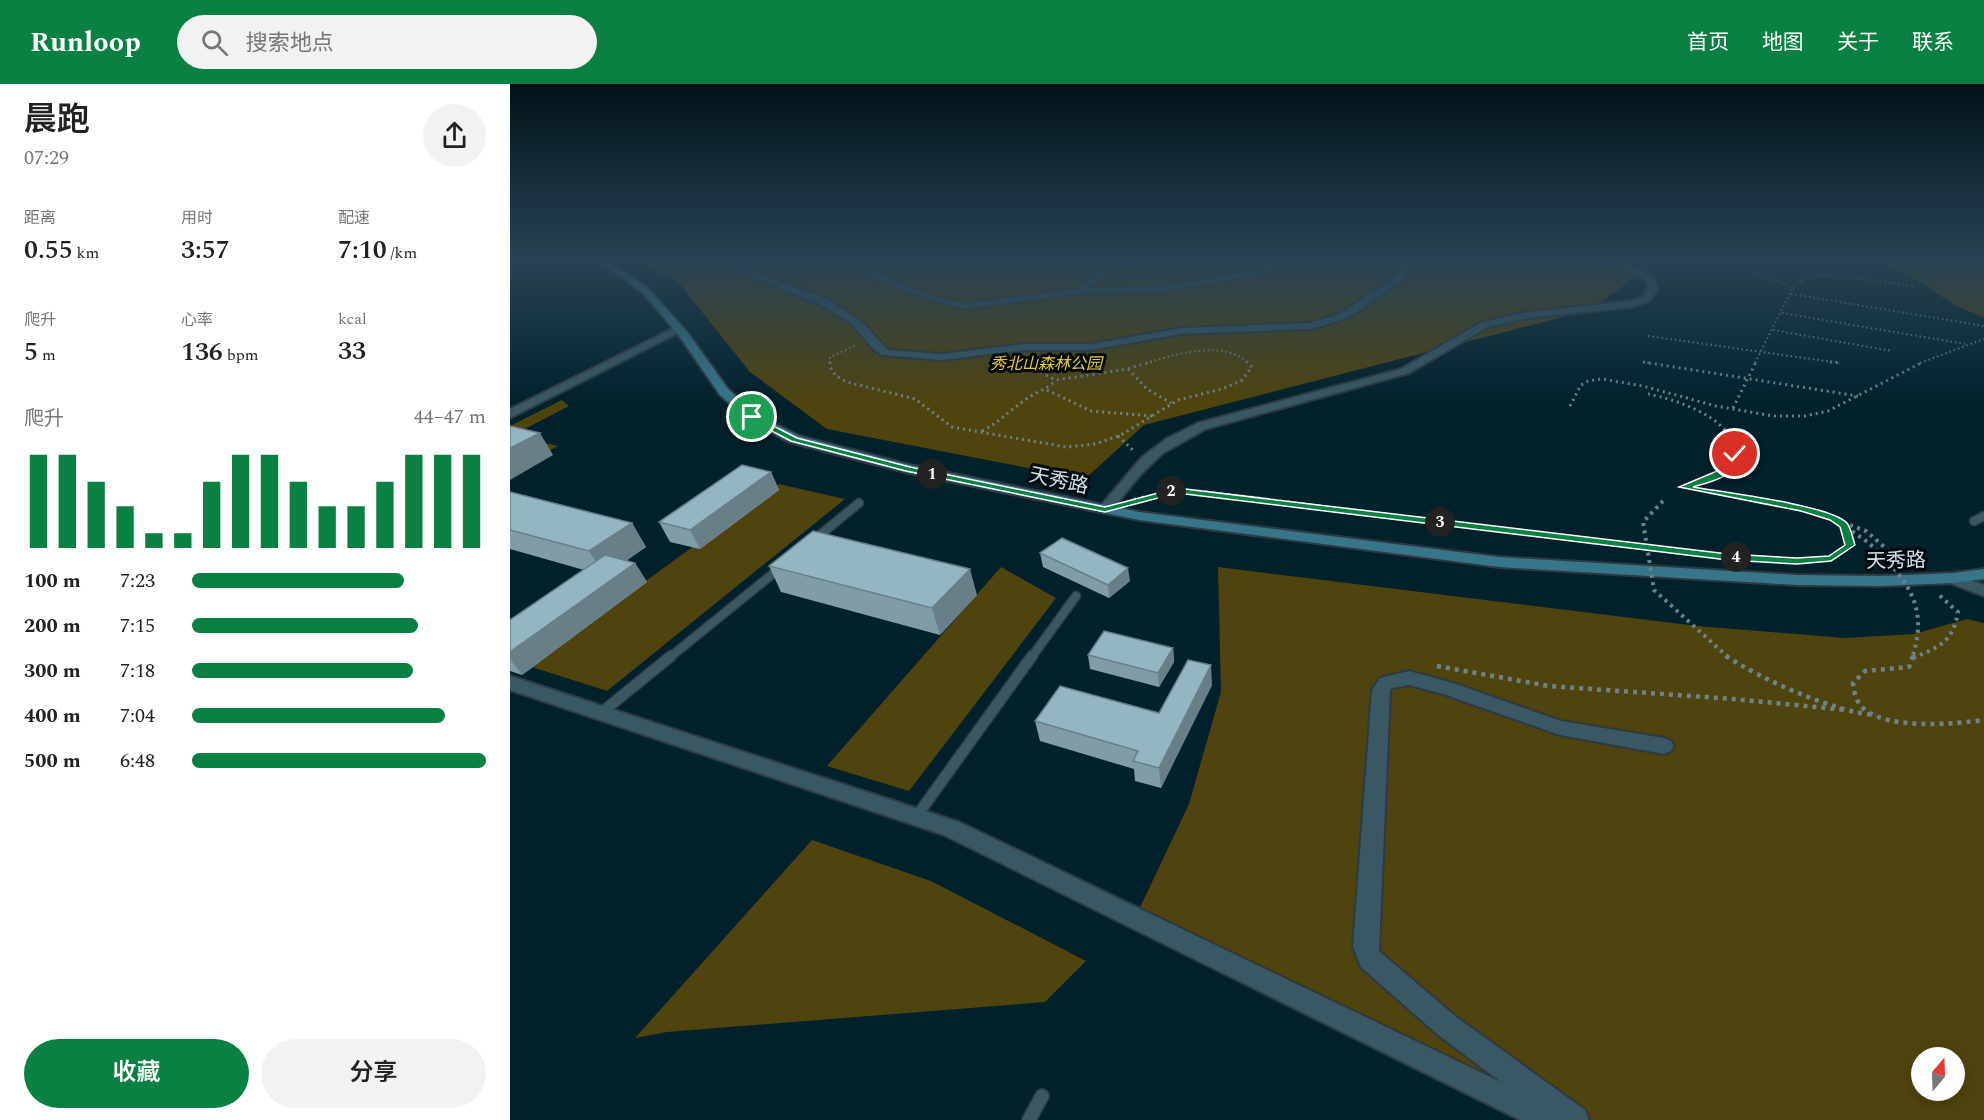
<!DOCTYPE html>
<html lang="zh">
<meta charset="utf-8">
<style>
:root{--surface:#fff;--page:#f2f2f2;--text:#222;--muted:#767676;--accent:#0b8043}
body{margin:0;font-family:Spectral,"Noto Sans SC",serif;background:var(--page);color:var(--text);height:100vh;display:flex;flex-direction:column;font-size:22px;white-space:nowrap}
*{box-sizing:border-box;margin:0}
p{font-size:20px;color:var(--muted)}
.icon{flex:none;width:33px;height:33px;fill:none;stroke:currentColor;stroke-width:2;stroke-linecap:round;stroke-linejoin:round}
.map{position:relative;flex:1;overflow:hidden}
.panel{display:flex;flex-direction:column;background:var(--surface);width:510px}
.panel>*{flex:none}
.needle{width:39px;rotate:19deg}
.fabs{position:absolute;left:1401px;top:963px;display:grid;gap:12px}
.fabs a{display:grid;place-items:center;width:54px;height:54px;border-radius:50%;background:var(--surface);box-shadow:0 3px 15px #0003;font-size:30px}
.pin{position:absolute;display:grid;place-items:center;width:51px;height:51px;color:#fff;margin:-26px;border:3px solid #fff;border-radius:50%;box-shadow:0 2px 6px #0007}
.km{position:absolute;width:30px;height:30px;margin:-15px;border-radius:50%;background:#222;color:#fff;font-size:16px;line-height:30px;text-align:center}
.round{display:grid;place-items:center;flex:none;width:63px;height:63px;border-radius:32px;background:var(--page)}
.head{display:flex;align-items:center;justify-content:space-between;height:102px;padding:0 24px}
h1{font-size:33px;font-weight:600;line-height:45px}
.figures{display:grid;grid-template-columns:repeat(3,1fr);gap:9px;height:102px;padding:6px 24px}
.figures div{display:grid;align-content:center}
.figures b{font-size:26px;font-weight:600}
.figures small{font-size:16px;font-weight:400}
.figures p{font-size:16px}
.chart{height:168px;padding:12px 24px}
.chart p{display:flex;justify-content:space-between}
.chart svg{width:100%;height:108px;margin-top:6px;stroke:var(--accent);stroke-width:6}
.button{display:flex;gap:12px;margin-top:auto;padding:12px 24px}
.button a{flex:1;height:69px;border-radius:36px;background:var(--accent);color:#fff;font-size:24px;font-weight:600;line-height:69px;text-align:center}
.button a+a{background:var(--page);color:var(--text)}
ul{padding:0 24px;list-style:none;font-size:20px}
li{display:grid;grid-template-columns:96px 72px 1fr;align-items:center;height:45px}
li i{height:15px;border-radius:8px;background:var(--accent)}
header{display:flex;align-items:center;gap:36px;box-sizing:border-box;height:84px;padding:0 30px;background:var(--accent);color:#fff}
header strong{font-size:28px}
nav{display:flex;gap:33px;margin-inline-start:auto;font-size:21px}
.search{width:420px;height:54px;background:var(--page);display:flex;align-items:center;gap:15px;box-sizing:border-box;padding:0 21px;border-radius:33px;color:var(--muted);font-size:22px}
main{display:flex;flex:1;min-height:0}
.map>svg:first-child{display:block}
</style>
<header>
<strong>Runloop</strong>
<div class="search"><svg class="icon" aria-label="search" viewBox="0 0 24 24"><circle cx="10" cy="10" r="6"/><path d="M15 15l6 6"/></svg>搜索地点</div>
<nav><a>首页</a><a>地图</a><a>关于</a><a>联系</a></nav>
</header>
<main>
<section class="panel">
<div class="head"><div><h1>晨跑</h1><p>07:29</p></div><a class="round"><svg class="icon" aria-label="share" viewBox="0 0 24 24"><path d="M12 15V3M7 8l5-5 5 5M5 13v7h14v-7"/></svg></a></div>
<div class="figures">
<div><p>距离</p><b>0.55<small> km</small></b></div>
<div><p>用时</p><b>3:57</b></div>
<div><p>配速</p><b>7:10<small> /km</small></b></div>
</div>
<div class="figures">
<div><p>爬升</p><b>5<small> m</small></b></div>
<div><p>心率</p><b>136<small> bpm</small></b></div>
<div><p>kcal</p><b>33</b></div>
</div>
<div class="chart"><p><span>爬升</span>44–47 m</p>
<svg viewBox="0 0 160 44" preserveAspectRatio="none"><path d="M5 44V6M15 44V6M25 44V17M35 44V27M45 44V38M55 44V38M65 44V17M75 44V6M85 44V6M95 44V17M105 44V27M115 44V27M125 44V17M135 44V6M145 44V6M155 44V6"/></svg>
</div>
<ul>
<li><b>100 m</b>7:23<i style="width:72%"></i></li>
<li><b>200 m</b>7:15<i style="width:77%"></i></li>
<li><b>300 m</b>7:18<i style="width:75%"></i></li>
<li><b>400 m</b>7:04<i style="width:86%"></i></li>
<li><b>500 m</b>6:48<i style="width:100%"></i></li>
</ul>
<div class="button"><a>收藏</a><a>分享</a></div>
</section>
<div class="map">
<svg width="1474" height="1036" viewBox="0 0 1474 1036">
<rect width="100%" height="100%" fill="#02212b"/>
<path fill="#50440e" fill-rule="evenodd" d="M124 174H1116L1131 189 1080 226 634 341 575 395 317 345 240 288 169 199Z
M1362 174H1453L1474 183V234L1443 220 1407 196Z
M52 316 59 322 3 351 48 362 0 389V342Z
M269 400 335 415 97 607 19 582Z
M491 483 546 514 399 707 317 682Z
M708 483 1187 542 1335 554 1404 550 1457 535 1474 539V1036H1025L626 832 679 720 711 608ZM1412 974H1444V1006H1412Z
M302 756 421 797 576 877 535 918 157 948 125 954Z"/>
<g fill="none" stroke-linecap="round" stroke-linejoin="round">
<g stroke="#2e3940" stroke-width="7">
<path id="service-far3" d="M330 174C371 194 410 215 456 222L571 207 652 205 751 188 771 181 777 174
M1073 174 1123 185
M571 207 593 188 634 174"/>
</g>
<g stroke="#2e3940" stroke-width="11">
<path id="service-far2" d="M1464 437 1474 432
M305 455 349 419
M159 574 270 484
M521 574 566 512"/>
</g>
<g stroke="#2e3940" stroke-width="13">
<path id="service-far1" d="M91 629 161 572
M406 733 522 572"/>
</g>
<g stroke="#2e3940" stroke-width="16">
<path id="service" d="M519 1036 532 1012"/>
</g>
<g stroke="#2e3940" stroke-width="4">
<path id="minor" d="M197 174H209L319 216 352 238 378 266 432 270 515 260H581L671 244 799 239 824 232 839 224 882 195 902 174H911L888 199 847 228 832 236 800 245 671 250 581 266H515L432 276 372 271 364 266 341 239 311 221Z
M1101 174H1111L1144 194 1148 205 1139 217 1122 223 1017 234 978 243 899 289 696 345 653 369 631 390 600 428 595 429 588 425 632 373 656 355 688 339 891 285 970 239 1017 228 1121 217 1133 213 1138 205 1137 197Z
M1454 174H1466L1474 178V184Z
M168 242 172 243V247L0 334V325Z
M1443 489 1474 501V512L1437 498 1435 494Z
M899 587 943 599 1051 637 1154 654 1161 657 1164 662 1161 667 1154 670 1050 651 933 610 899 601 882 604 880 607 869 867 945 932 1075 1026 1079 1036H1010L434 751 0 606V592L449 738 991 998 927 950 851 883 843 863 862 606 870 594Z"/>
</g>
<g stroke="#2e3940" stroke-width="4">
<path id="secondary" d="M85 174H95L139 205 178 249 218 305 246 330 289 352 400 381 629 428 989 473 1287 491 1371 492 1443 489 1474 485V495L1443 499 1371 502 1287 501 989 483 629 436 399 389 279 358 238 336 210 311 170 253 133 209Z"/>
</g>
<path stroke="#6c838c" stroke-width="2" stroke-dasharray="1.5 3" stroke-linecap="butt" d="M1218 174 1248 190 1284 204
M1281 210 1474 242
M1272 229 1455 260
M1263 246 1382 267
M1138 252 1330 279
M508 277 512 279
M1133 278 1140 279
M320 279V273L346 261
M636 279C664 271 714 255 738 279
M1245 279 1284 201C1294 194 1304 191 1317 191L1405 202
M1410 279 1474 255"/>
<path stroke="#6c838c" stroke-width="3" stroke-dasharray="2 4" stroke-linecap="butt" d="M320 278V283L326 292 337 298 405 315 442 343 556 363 585 360 611 351 668 316 712 305 731 297 742 283 737 278
M509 278 546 296 612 286 642 278
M1133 278 1348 312
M1320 278 1330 279
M618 285 637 305 661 319
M537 306 581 327 643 332
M1138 310C1165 315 1219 333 1224 364 1225 370 1226 377 1222 382 1213 395 1190 398 1176 402
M1060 322 1071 301 1078 297 1092 295 1133 302 1206 322 1263 332H1295L1318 327 1413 278
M1223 324 1246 278
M472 347C490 338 502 324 518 314 528 307 538 305 546 296
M608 352 625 368
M1173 403 1210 410
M651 410 667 406 707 410"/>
<path stroke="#6c838c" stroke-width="4" stroke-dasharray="3 4.5" stroke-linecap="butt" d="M695 408 1218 473 1287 477 1321 475 1340 461 1334 441
M1202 408 1292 425 1327 437
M624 416 657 408
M1326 436 1356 447 1395 481
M1336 443 1359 459 1379 479
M1403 574C1429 563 1443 558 1448 528L1428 510"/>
<path stroke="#6c838c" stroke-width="4.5" stroke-dasharray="4 5" stroke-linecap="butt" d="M1402 574 1406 572
M927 582 1039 602 1223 615 1337 626"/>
<use href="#service-far3" stroke="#395863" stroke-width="5"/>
<use href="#service-far2" stroke="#395863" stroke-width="8"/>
<use href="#service-far1" stroke="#395863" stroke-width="10"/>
<use href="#service" stroke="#395863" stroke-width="13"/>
<use href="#minor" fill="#395863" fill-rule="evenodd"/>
<use href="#secondary" fill="#37768a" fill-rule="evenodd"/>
<path stroke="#6c838c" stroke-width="4" stroke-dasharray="3 4.5" stroke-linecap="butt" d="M1153 417 1133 438 1144 506 1219 574
M1379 479C1407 509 1415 535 1402 574"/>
<path stroke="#6c838c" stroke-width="4.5" stroke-dasharray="4 5" stroke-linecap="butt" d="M1216 572C1251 595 1326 629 1366 631
M1403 572 1399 583 1355 587 1343 599C1344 608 1346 618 1354 625 1379 646 1443 640 1474 636"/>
</g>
<path fill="#7f9ca7" d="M261 388 269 406 190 465 160 458 149 438Z
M0 408 122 439 136 463 116 476 125 479 137 498 12 591 0 587V536L74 486 0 465Z
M530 469 620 497 599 514 533 483Z
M259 482 467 511 430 551 271 508Z
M663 564 664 578 649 603 580 585 578 571Z
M702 601 651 704 625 697 624 685 530 657 525 637 649 629Z"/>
<path fill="#687f88" d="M30 349 43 371 0 396V364Z
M261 388 269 406 190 465 180 446Z
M122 439 136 463 95 492 79 467Z
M125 479 137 498 12 591 0 575V568Z
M618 484 620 497 599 514 598 501Z
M460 485 467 511 430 551 422 524Z
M663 564 664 578 649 603 648 589Z
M701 581 702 601 651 704 649 684Z"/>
<path fill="#94b5c2" stroke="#687f88" stroke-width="1.5" d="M0 342 30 349 0 364Z
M232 381 261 388 180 446 149 438Z
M0 408 122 439 79 467 0 446Z
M303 447 460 485 422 524 259 482Z
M552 454 618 484 598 501 530 469Z
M95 471 125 479 0 568V536Z
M594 547 663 564 648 589 578 571Z
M678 576 701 581 649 684 623 677 628 667 525 637 550 602 649 629Z"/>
<linearGradient id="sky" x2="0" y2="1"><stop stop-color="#011218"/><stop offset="0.55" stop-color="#284355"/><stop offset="1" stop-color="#284355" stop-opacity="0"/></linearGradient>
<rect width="1474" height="319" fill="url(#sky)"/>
<path fill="#0b8043" stroke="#fff" stroke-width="1.5" d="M239 332H244L287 354 400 383 595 423 667 404 1218 470 1287 474 1319 472 1335 461 1330 443 1320 436 1291 427 1169 403 1219 382 1221 370 1225 367 1229 370C1230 391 1201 398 1183 403 1212 408 1320 421 1337 439 1341 444 1343 455 1345 461L1321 477 1287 480 1218 476 667 409 595 428 396 387 281 357 239 335Z"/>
<g text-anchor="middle" stroke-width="6" stroke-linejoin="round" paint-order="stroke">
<g font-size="16" font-style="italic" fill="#e8ca39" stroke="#01090d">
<text x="536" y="285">秀北山森林公园</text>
</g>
<g font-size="20" fill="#d0e1e8" stroke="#01090d">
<text transform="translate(549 396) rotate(12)" y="7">天秀路</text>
<text transform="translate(1386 476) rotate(-1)" y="7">天秀路</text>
</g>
</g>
</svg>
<div class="fabs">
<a><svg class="needle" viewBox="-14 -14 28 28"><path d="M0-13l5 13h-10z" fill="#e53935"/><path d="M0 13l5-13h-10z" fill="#767676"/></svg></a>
</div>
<div class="pin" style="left:242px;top:333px;background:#1e9e55"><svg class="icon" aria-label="arrive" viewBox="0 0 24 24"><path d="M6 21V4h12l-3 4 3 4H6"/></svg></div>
<div class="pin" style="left:1225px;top:370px;background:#d93025"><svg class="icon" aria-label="check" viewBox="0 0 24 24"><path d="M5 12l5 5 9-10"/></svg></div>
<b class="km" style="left:422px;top:390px">1</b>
<b class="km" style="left:661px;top:407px">2</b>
<b class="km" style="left:930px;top:438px">3</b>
<b class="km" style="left:1226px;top:473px">4</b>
</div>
</main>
